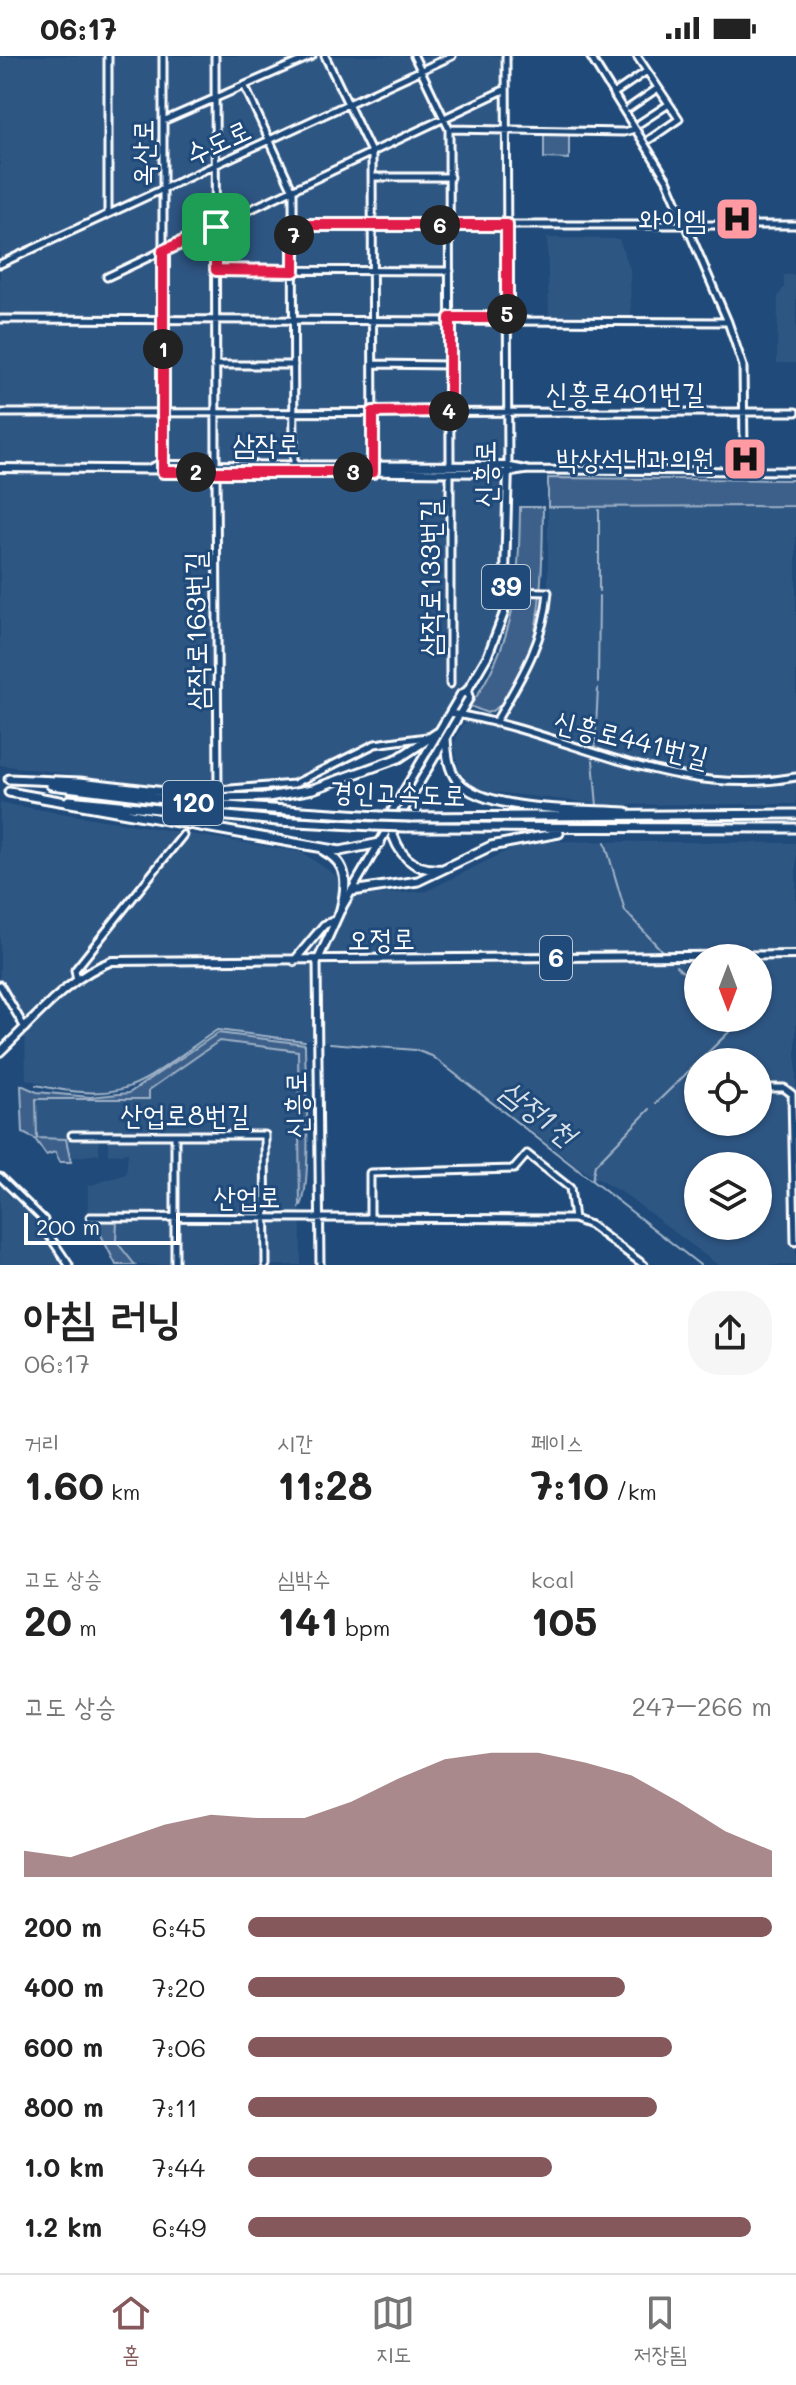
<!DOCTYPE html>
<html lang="ko">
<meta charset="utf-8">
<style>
:root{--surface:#fff;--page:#f6f6f6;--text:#222;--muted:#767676;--line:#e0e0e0;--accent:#85585c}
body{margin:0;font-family:Mali,"Poor Story",sans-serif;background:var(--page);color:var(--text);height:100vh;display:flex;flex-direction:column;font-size:30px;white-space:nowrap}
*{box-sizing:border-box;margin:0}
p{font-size:26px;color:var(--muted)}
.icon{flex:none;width:44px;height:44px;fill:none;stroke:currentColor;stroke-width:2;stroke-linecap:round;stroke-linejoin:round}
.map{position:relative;height:1209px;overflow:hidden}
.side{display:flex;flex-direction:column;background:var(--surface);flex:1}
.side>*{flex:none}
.needle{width:52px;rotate:180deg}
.fabs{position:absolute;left:684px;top:888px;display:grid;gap:16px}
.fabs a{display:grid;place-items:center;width:88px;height:88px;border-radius:50%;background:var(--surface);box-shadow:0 2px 6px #0004;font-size:40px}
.scale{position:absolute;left:24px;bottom:20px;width:156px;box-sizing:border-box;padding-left:8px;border:4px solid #fff;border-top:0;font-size:22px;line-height:28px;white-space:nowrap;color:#fff;-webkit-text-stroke:6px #1f4a7a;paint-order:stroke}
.pin{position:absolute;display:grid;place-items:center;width:68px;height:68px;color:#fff;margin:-34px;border-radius:16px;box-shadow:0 4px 12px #0006}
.km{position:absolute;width:40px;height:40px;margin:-20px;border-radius:50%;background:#222;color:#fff;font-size:22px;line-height:40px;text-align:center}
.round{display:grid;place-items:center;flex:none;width:84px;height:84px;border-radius:32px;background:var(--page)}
.headline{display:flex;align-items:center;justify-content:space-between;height:136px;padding:0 24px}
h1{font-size:44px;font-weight:800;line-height:60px}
.stats{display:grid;grid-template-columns:repeat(3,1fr);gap:12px;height:136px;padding:8px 24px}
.stats div{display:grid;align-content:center}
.stats b{font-size:40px;font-weight:800}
.stats small{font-size:22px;font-weight:400}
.stats p{font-size:22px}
.chart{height:224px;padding:16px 24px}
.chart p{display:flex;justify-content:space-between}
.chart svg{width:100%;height:144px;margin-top:8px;fill:var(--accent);opacity:.7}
ul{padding:0 24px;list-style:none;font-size:26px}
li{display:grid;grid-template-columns:128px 96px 1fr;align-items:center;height:60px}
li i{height:20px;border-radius:10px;background:var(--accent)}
.status{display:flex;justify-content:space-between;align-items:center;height:56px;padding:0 40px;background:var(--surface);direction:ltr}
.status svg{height:22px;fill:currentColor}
.tab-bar{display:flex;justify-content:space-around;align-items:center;height:112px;border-top:2px solid var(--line);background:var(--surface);font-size:22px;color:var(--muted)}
.tab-bar a{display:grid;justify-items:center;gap:4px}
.tab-bar .current{color:var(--accent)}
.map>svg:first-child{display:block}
</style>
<div class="status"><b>06:17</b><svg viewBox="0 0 49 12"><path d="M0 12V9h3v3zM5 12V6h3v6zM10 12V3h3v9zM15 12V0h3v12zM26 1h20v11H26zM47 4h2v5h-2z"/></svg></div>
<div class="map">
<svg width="796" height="1209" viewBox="0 0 796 1209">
<rect width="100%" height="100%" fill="#1f4a7a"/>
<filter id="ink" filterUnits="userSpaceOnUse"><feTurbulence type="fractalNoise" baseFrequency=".0125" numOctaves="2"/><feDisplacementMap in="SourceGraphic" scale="16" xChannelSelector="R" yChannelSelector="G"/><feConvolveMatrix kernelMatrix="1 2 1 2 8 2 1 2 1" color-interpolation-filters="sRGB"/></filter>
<g filter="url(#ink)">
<path fill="#2e5683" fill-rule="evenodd" d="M0 0H506L508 414 504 557 488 599 456 655 431 674 375 688 294 728 247 735 185 733 0 709Z
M547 182 619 183 630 213 631 260 549 259Z
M784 219H796V307H777L778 241 784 231Z
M548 451H796V748L609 749 486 735 470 728 459 714 454 688 463 668 498 659 543 574 548 536Z
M0 747 301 796 334 818 346 833 342 852 356 840 427 835 521 788 533 785 796 787V1209H718L626 1139 587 1117 432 1000 415 994 217 974 128 1034 101 1038 70 1036 26 1023 25 972 0 929ZM698 902H758V962H698ZM698 1006H758V1066H698ZM698 1110H758V1170H698Z
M219 985 299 995 301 1209H135L116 1185V1159H88V1130L126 1118 128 1097 108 1099V1082H99V1098L70 1102 66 1083 36 1082V1043H149V1034Z
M0 1128 9 1140 24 1149 63 1209H0Z"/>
<path fill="#3c618b" stroke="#9eb0c5" stroke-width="2" d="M544 75 569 76V103L544 102Z
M548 422 796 424V450L548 451Z
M520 451H543C542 503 546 635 487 657L470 650C516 585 519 528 520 451Z
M218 977 305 988C305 1017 313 1133 300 1151L298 995 219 985 149 1034V1043H36L37 1082 66 1083 71 1106H60L55 1096 46 1099 35 1083 23 1077 21 1029 37 1036 90 1041 129 1037Z
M94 1165H117L116 1185 135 1209H116Z"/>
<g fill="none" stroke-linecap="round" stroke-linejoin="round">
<path stroke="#a3b5c8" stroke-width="2" d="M599 535V454
M598 626 599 540
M595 691 598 632
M593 704 597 750
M605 786 625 855 663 896
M676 910 698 929
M330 987 415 994 432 1000 700 1209
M36 1029C133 1050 141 1025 217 974L305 985
M656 1047 730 975 734 970 733 962
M592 1124 595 1109 650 1053"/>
<path stroke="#41658e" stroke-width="5" stroke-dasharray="5 2.5" stroke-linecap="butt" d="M183 779 216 737"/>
<g stroke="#fff" stroke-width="11">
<path id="minor" d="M108 0V158
M215 0 216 410
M325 0 372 98 373 412
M414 0 449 73 450 410
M506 0 508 410 528 414 796 415
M590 0 667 124 728 266 743 310 744 393 749 415
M637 0 679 63 650 83
M245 31 293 135 294 410
M613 38 647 15
M629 52 658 32
M163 65 312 0
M640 67 669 48
M450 73 624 76 635 73
M372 121H450
M294 169H796
M0 208 452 0
M216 214 450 215
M107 221 506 33
M0 263 728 266
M373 308 450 309
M215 309H294
M0 357 796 356
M163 411V0
M216 416 218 734
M450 417V628
M508 417 528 414
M450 657C570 676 670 744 796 721
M495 667C520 624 544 587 548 536L506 535
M218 734 294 728 375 688 427 681
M317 906 320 1209
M77 924 75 914 183 779
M0 929 25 972
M758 1032H784L792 1038 795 1186
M72 1079H265L266 1209
M175 1079V1209
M0 1121 44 1164V1172L69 1209
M90 1161 574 1163 590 1169 644 1209
M370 1161V1117L514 1113 527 1098 570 1132 574 1163"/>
</g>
<g stroke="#fff" stroke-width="12">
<path id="major" d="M0 412 508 417
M148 413 158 409 508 410 504 557 488 599 467 635 461 638 392 755 393 765
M400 760 469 642 467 635
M294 905 324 869 336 864
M317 906 341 853 391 767
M0 996C33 965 69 920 112 905L796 899"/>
</g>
<g stroke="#fff" stroke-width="13">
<path id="highway" d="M446 683C447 697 448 713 457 724 484 757 585 753 626 756
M9 723 80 726 216 742 268 741 313 733 399 702 437 677
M51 729 211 749 379 760
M9 736 340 795 380 787
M69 744 277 765 374 770
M411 761 796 758
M390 769C397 797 411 816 443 813
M405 771 796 772
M324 795C349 808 347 829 341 853
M352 835 418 825 491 790 559 777"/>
</g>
<use href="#minor" stroke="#1f4a7a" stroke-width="5"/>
<use href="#major" stroke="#1f4a7a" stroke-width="6"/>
<use href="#highway" stroke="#1f4a7a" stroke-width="7"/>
<g stroke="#fff" stroke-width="13" stroke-linecap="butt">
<path id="highway-bridge" d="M379 760 411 761
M374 770 405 771"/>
</g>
<use href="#highway-bridge" stroke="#1f4a7a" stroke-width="7"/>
</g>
</g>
<g fill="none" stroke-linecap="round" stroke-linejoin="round" filter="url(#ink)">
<g stroke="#fff" stroke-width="16">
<path id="route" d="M294 169H507V262H450V355L373 356V416H163V195L216 171V214L294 215Z"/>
</g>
<use href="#route" stroke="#e11d48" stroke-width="10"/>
</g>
<defs>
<g id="hospital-square" transform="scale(2.3)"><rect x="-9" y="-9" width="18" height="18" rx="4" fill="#ff9aa2" stroke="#1f4a7a"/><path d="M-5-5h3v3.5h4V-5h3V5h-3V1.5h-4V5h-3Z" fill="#111"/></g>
</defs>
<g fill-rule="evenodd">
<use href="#hospital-square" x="737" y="163"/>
<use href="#hospital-square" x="745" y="403"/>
</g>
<g text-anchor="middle" stroke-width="6" stroke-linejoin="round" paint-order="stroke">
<g fill="#1f4a7a" stroke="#bcc9d7" stroke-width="2">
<rect x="482" y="509" width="48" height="44" rx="6"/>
<rect x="163" y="725" width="60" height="44" rx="6"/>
<rect x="540" y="880" width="32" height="44" rx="6"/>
</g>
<g font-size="26" font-weight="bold" fill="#fff">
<text x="506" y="540">39</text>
<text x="193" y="756">120</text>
<text x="556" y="911">6</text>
</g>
<g font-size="28" fill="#fff" stroke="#1f4a7a">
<text transform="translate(218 86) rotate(-25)" y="10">수도로</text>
<text transform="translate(143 97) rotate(-90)" y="10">옥산로</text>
<text x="625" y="347">신흥로401번길</text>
<text x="266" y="398">삼작로</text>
<text transform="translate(485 418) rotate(-90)" y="10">신흥로</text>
<text transform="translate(430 522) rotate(-90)" y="10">삼작로133번길</text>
<text transform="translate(196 575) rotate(-91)" y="10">삼작로163번길</text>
<text transform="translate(631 683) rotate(14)" y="10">신흥로441번길</text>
<text transform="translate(398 737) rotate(2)" y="10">경인고속도로</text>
<text transform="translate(381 883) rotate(-1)" y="10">오정로</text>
<text transform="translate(296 1049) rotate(-91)" y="10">신흥로</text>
<text x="185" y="1069">산업로8번길</text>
<text x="247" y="1151">산업로</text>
</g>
<g font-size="28" fill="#fff" stroke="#1f4a7a" text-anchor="end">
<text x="706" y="173">와이엠</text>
<text x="714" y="413">박상석내과의원</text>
</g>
<g font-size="30" font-style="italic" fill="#d8e0e8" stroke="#1f4a7a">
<text transform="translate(538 1057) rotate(38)" y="10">삼정1천</text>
</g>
</g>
</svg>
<div class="fabs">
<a><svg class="needle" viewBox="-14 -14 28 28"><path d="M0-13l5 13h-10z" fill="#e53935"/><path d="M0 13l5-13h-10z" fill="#767676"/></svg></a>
<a><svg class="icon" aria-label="locate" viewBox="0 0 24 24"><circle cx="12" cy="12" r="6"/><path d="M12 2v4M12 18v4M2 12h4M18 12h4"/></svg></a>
<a><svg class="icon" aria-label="layers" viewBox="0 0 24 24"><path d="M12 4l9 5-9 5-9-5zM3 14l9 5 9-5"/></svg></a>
</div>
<div class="scale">200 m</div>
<div class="pin" style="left:216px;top:171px;background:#1e9e55"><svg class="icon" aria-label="arrive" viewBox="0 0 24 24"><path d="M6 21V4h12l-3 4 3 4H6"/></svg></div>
<b class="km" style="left:163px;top:293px">1</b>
<b class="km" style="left:196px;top:416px">2</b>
<b class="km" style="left:353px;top:416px">3</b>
<b class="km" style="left:449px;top:355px">4</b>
<b class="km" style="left:507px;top:258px">5</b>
<b class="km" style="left:440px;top:169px">6</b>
<b class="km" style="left:294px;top:179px">7</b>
</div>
<section class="side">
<div class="headline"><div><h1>아침 러닝</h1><p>06:17</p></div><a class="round"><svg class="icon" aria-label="share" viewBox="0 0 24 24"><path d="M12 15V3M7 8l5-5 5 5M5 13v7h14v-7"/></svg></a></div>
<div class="stats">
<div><p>거리</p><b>1.60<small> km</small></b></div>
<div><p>시간</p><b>11:28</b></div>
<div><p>페이스</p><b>7:10<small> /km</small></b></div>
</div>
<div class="stats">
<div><p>고도 상승</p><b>20<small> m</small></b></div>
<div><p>심박수</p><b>141<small> bpm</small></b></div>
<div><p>kcal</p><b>105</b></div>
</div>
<div class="chart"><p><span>고도 상승</span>247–266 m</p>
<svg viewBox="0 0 160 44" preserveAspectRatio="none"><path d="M0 44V36L10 38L20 33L30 28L40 25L50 26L60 26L70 21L80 14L90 8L100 6L110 6L120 9L130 13L140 21L150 30L160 36V44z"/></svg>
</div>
<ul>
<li><b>200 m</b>6:45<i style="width:100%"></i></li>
<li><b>400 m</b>7:20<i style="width:72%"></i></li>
<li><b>600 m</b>7:06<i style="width:81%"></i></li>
<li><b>800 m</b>7:11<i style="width:78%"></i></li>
<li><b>1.0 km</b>7:44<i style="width:58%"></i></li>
<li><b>1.2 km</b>6:49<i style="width:96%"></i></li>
</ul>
</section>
<nav class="tab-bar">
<a class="current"><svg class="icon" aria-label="home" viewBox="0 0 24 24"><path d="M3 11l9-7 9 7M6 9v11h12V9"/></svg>홈</a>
<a><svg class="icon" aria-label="map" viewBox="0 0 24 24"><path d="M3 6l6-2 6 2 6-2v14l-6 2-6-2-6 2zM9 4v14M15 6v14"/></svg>지도</a>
<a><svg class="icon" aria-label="saved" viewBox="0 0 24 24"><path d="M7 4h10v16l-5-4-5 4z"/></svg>저장됨</a>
</nav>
